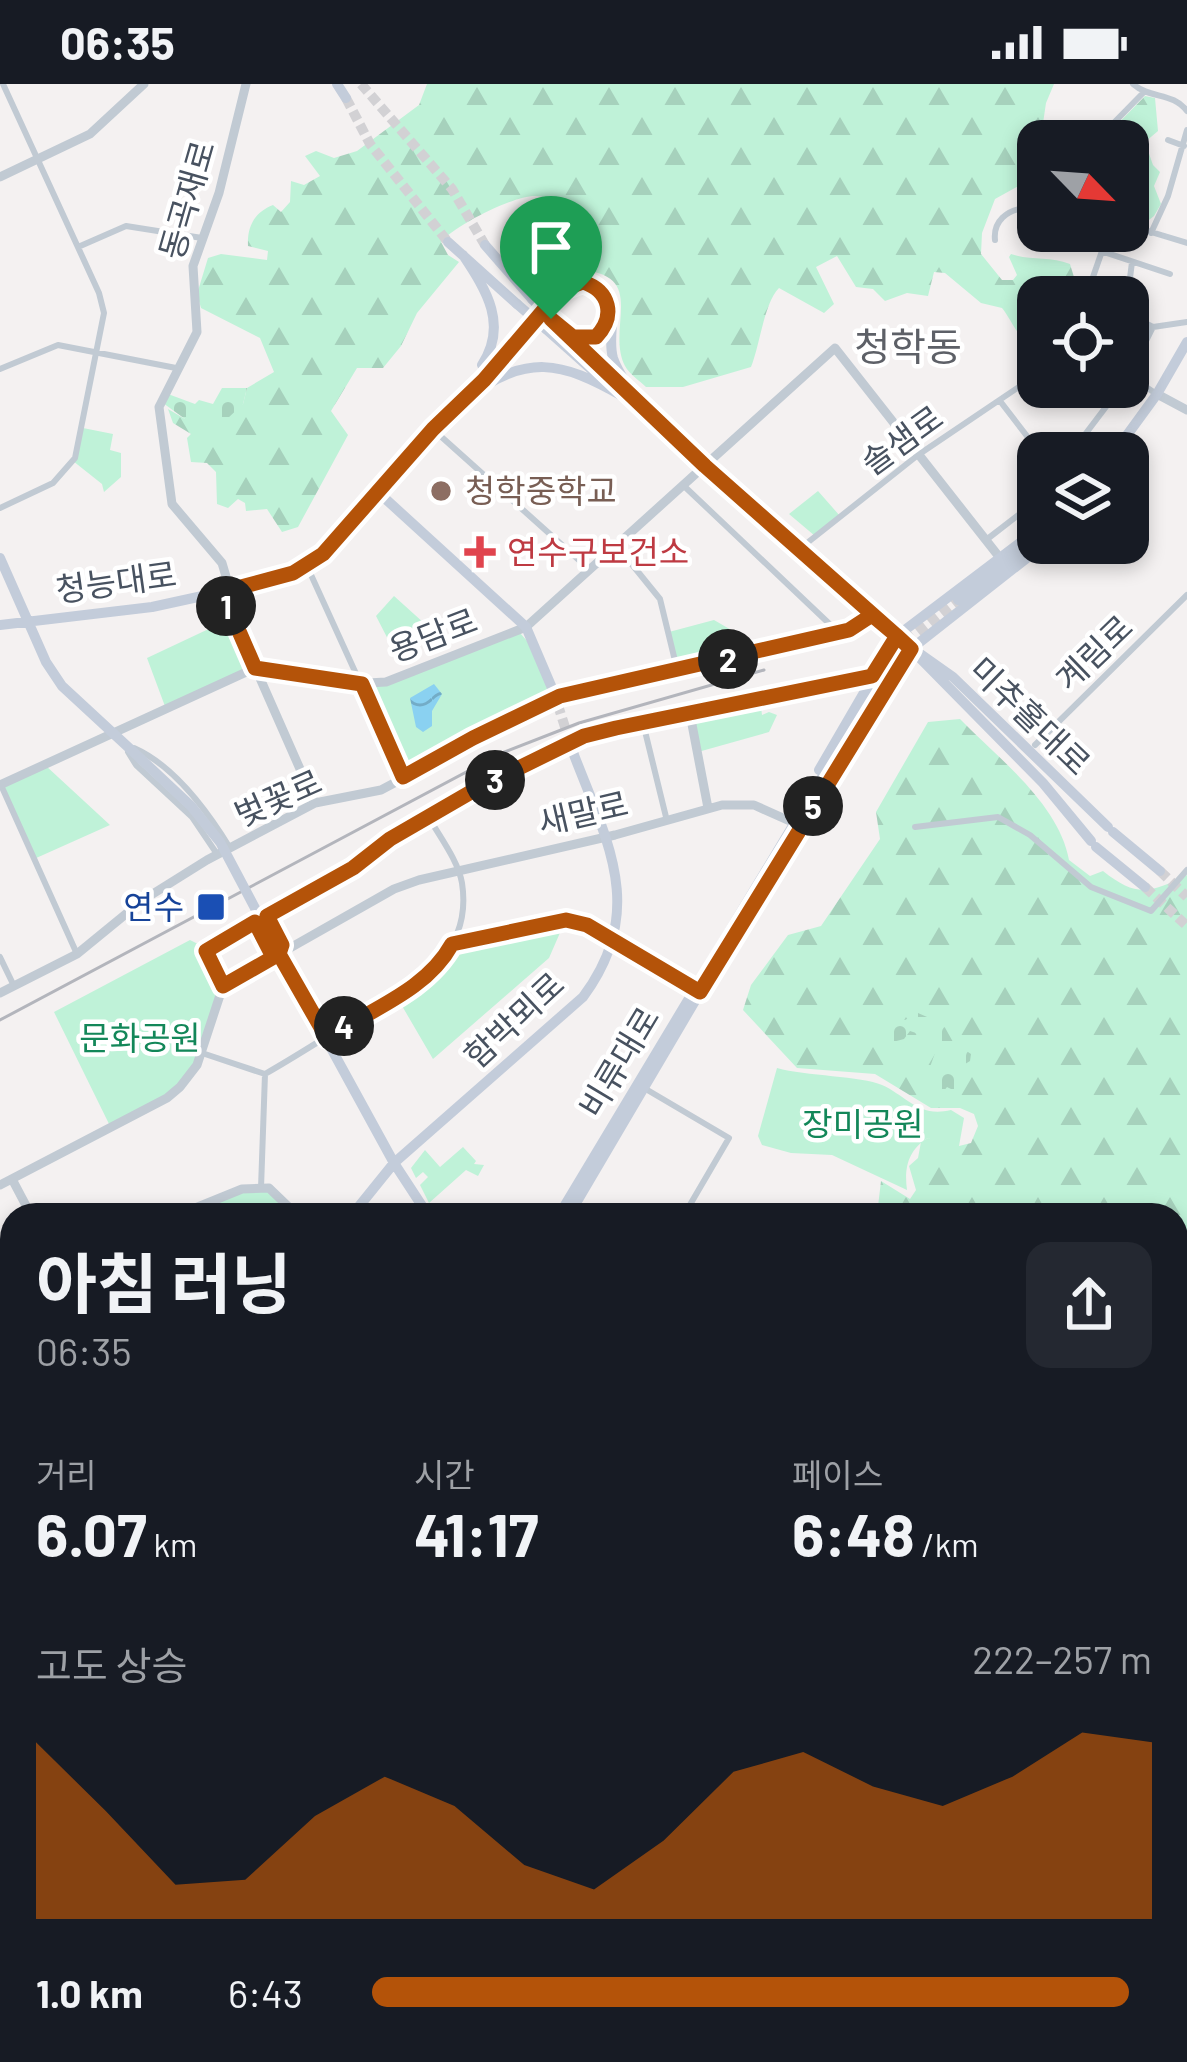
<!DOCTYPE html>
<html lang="ko">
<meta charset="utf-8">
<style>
:root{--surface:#171b24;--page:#242831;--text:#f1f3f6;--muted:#9ea1a6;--accent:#b45309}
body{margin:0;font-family:Barlow,"Noto Sans KR",sans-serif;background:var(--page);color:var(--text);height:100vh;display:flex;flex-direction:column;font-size:45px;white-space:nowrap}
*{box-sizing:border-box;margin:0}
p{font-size:39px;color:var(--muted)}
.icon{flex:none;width:66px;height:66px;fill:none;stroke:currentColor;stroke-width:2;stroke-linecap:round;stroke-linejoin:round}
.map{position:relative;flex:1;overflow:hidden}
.side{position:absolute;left:0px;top:1119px;width:1188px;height:861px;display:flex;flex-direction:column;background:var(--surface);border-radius:36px 36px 0 0;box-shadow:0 6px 18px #0003}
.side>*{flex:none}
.needle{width:78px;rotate:115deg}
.controls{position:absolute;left:1017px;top:36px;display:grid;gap:24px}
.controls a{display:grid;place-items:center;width:132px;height:132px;border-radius:24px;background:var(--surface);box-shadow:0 6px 18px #0003;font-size:60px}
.pin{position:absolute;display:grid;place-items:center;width:102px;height:102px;color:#fff;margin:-123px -51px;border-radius:50% 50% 50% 0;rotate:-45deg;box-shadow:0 0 12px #0007}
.pin .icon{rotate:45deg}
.km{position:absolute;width:60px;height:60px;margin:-30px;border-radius:50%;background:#222;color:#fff;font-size:33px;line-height:60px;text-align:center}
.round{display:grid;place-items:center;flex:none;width:126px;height:126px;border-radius:24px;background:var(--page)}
.headline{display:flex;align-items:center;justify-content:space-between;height:204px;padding:0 36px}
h1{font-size:66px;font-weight:700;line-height:90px}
.metrics{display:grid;grid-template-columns:repeat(3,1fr);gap:18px;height:204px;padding:12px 36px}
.metrics div{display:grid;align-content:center}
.metrics b{font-size:60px;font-weight:700}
.metrics small{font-size:33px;font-weight:400}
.metrics p{font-size:33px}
.chart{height:336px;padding:24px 36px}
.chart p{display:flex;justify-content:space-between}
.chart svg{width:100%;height:216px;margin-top:12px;fill:var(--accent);opacity:.7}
ul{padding:0 36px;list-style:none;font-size:39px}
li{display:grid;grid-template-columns:192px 144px 1fr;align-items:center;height:90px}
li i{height:30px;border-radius:15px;background:var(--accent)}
.status{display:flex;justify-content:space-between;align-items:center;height:84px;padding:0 60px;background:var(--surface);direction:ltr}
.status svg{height:33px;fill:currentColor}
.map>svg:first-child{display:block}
</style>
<div class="status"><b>06:35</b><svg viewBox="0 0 49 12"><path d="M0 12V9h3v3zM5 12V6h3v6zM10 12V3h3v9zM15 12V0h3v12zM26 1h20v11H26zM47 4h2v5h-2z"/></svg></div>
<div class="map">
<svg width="1187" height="1978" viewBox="0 0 1187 1978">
<defs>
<pattern id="forest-firs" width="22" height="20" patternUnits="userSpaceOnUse" patternTransform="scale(3)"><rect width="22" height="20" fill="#bff2d8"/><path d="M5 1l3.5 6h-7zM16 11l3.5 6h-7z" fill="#a6d1bc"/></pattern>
<pattern id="cemetery-stones" width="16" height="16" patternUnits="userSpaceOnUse" patternTransform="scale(3)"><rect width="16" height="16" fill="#bff2d8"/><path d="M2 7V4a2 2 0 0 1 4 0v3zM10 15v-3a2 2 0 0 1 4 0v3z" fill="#a6d1bc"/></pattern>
<pattern id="water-waves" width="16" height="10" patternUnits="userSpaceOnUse" patternTransform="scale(3)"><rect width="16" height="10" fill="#8ad1f1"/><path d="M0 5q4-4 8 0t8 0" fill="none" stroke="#73acc7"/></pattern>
</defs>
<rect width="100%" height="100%" fill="#f4f1f1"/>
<path fill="url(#forest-firs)" d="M427 0H1054L1046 19 1035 93 995 115 982 149 981 170 1002 196H1013L1017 191 1009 173 1011 170C1031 177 1050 172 1070 180L1080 213H1038V261C1017 257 1014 239 1002 224L981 219 945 189 934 188 928 212 907 209 885 217 873 205 856 203 837 172 816 183 834 220 824 229 779 204C764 219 760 261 751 283L683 303H646C639 296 630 291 625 282 605 243 651 188 575 186L585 163 563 121C555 118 544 112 536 112 514 111 454 142 441 158L448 171 459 178 417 229 401 262 383 284H357L331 327 348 351 298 443 282 448 267 425 246 427 245 419 238 415 228 424 217 420 216 388 207 379 191 378 187 354 191 350 173 339 168 325 185 335 243 320 247 304 274 288 260 254 201 224 197 210 208 174 221 170 267 176 268 167 248 162C247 142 255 128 273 121L281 128 290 118 291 97 304 101 320 92 305 72 316 67 334 74 357 67 419 21Z
M1145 12 1155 14 1158 47 1145 58 1153 81 1160 88 1154 102 1161 120 1154 132 1140 143 1128 139V57L1104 54Z
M960 635C998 674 1059 720 1069 776L1090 792 1103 787C1137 814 1150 809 1187 791V1365L1176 1362V1131H877L881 1097 910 1115 916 1106 909 1082 918 1074 921 1058 928 1054 959 1062 971 1059 978 1042 974 1030 960 1024H931L875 990 797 984 743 926 751 901 788 851 821 842 880 755 876 728 928 638Z"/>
<path fill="url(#cemetery-stones)" d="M222 304H247L243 320 228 334 185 335 163 319 168 310 195 320 199 316 213 320Z
M918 929 943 940 953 958 971 970 970 977 952 988 965 994 959 1009 947 1003 939 1013 913 994 917 982 930 983 935 969 928 953 910 947 904 955 874 963 873 944 888 933 905 936Z"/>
<path fill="#bff2d8" d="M83 344 113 350 110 366 121 369V393L104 408 102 400 73 377Z
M818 407 840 432 815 452 789 430Z
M394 512 435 549 393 565 376 532Z
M232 534 255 584 166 625 147 574Z
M714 536 733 547 743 572 677 585 669 548Z
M520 549 535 566 552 615 403 693 366 610 371 599Z
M760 615 762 631 769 628 777 631 769 648 698 668 690 630Z
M45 681 110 741 34 775 1 701Z
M566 835 549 874 433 975 398 915 430 890 452 860Z
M190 856 204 863 223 902 202 969 180 1003 111 1044 54 928Z
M777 984C805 992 862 992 882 1001 907 1012 918 1034 951 1026L964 1034 959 1062H945L928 1054C908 1066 904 1084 907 1106L832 1071 791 1069 762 1061 758 1052Z
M463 1063 476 1077 474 1080 484 1081 478 1092 466 1086 429 1119 420 1101 428 1093 423 1088 416 1094 411 1084 425 1066 440 1083Z
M268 1107 293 1131H187L243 1108Z
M1187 1742V1978H876L881 1968H1176V1767Z"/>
<path fill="url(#water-waves)" d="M434 600 442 610 432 627V642L423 648 416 643 410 614Z"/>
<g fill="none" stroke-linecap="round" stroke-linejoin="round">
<path stroke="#d2d1d4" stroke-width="10" stroke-dasharray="10 5" stroke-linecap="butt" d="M361 0 452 105 485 161
M346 14 370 60 448 158
M881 595 907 557 958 516
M553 606 574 671
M1160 787 1187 813
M1145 803 1187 842
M126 1968 139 1978"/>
<g stroke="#7288ae" stroke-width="18">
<path id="motorway" d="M1176 1478 1187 1468
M869 1978 874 1968"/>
</g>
<path stroke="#c1cad3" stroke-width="6" d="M1133 0C1150 15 1173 8 1187 27
M1168 56 1184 62
M1096 57 1144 8
M1128 141 1187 159
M1151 149 1168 112 1187 46
M995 156C993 137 1007 126 1025 124L1038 106
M78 163 126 142 202 154
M1101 167 1170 190
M1132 178 1129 202 1145 239 1153 243 1187 238
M1086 213 1109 147
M1128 245 1138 227
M0 285 58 261 176 284
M1128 291 1155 309
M1128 293 1153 243
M1000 317 1040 369
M436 348 590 486
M1071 369 1121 303
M684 402 838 548
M0 424 53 399 75 374 104 229 99 209 3 0
M986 456 1021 429 1038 409
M617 462 660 515 677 585
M802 463 918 371 1038 290
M307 482 403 693
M643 639 667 737
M1035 661 1187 511
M134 664C175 682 208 728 230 764
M128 668 136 681 192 733 217 770
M0 699 77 870
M915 743 998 733 1030 751 1091 803 1151 827 1187 786
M269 831 353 784 428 732 584 653 872 592
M452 860 566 835 587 841 698 906
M0 873 14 902
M223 902 206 867 258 837
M202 969 265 990
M644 1004 729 1054 684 1131
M261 1104 265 990C295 973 324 954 354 936 407 905 474 876 462 799 458 776 439 752 428 732
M1176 1520 1187 1510
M1176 1549 1187 1560
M1176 1576 1187 1595
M1176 1625 1187 1612
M1176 1631 1187 1644
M1176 1696 1187 1703
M200 1968 214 1978
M351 1968 354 1978"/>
<path stroke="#c1cad3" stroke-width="9" d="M0 93 90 50 144 0
M1157 310 1187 326
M230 506 222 479 172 420 159 323 197 248 193 182 219 109 246 0
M222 508 315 719
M690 630 708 724
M0 701 255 584 349 600 386 598 526 543 835 264 1000 474
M0 909 77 870 143 816 207 776 315 719 381 706 552 615 849 546 872 531
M12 1095 31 1131
M0 1101 167 1014 180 1003 197 981 223 902 394 805 419 796 615 751 722 721H754L792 738
M178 1131 242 1105 269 1104 297 1131
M0 1263 12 1253"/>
<path stroke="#c3ccda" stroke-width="10" d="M337 0 346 14
M448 158 517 220
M485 161 532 215
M463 171C487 207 508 241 482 281
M551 235 628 309
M546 245 601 294
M568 249 585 256 596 253 608 233
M466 314C528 270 559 276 624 313
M641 322 911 565 1043 699 1091 757
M1114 369 1157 310 1187 258
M379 409 526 543 552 604
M0 474 46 578 62 602 141 675
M958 516 1036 455
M0 541 152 523 230 506 307 482 379 409 558 202C569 194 580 190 593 196 626 211 605 248 613 274 619 292 633 308 643 324
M919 569 953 593 1108 743
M819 686 897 552 1038 445
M817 716 911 565 1046 459
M1113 748 1160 787
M1096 763 1145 803
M267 832 282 861 280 866
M255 838 270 867 276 869
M274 860 394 1079 428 1131
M352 1131 394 1079 583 913C647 827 608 759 574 671
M559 1131 881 595
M569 1131 818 708
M0 1508 12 1502
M0 1571 12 1592
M0 1822 12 1840
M0 1836 12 1855
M0 1857 12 1873
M110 1968 123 1978
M139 1968 154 1978
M85 1978 91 1968"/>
<use href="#motorway" stroke="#879ec2" stroke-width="15"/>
<path stroke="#b3b5bc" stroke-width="3" d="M0 936 502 669 579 639 764 586"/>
<path stroke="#c3ccda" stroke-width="10" d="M532 215 551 235
M517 220 546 245
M141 675 191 722 220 758 274 860"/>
</g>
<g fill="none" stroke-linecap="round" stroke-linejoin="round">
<g stroke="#fff" stroke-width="24">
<path id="route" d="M551 235 573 253H596C616 232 610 207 583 198L561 206 484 296 433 345 323 470 293 489 222 508 255 584 362 600 403 693 473 654 560 612 849 546 872 531 897 552 872 592 616 644 584 652 478 704 390 755 353 784 267 832 282 861 279 870 223 902 206 867 255 838 270 867 279 870 327 954C371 925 426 907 452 860L566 836 587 841 700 908 911 565 897 552 705 382 551 235"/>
</g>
<use href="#route" stroke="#b45309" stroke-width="15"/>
</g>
<circle fill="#8d6e63" stroke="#fff" stroke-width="4.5" cx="441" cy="407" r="12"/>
<path fill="#e0444e" stroke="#fff" stroke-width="4.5" d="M474 450h12v12h12v12h-12v12h-12v-12h-12v-12h12z"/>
<rect fill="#1a4fb4" stroke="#fff" stroke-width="4.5" x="196" y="808" width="30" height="30" rx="6"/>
<g text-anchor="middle" stroke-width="9" stroke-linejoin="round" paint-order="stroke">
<g font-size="33" fill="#485260" stroke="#fff">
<text transform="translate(187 116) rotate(-74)" y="12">동곡재로</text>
<text transform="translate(902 356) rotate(-36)" y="12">솔샘로</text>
<text transform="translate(116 498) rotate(-8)" y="12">청능대로</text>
<text transform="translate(433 551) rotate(-21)" y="12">용담로</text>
<text transform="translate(1094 569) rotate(-44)" y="12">계림로</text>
<text transform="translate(1030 632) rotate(44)" y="12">미추홀대로</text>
<text transform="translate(278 714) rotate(-24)" y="12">벚꽃로</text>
<text transform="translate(583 729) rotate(-13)" y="12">새말로</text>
<text transform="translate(514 936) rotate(-43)" y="12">함박뫼로</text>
<text transform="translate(619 978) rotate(-59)" y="12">비류대로</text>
</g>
<g font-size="33" fill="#785e54" stroke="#fff" text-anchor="start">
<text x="465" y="419">청학중학교</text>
</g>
<g font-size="33" fill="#be3a42" stroke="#fff" text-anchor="start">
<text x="507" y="480">연수구보건소</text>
</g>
<g font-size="33" fill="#164399" stroke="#fff" text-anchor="end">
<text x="184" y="835">연수</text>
</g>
<g font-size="33" fill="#138759" stroke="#fff">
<text x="140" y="966">문화공원</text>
<text x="863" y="1052">장미공원</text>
</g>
<g font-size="39" fill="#5d6067" stroke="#fff">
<text x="908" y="277">청학동</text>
</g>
</g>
</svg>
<div class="controls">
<a><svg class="needle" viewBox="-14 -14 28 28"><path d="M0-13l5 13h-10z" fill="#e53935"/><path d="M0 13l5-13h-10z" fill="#9ea1a6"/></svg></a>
<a><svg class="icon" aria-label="locate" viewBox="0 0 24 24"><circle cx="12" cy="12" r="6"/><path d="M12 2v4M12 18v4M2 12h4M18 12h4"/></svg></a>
<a><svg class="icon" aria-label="layers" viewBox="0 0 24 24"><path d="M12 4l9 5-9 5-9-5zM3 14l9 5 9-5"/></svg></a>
</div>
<div class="pin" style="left:551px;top:235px;background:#1e9e55"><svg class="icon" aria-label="arrive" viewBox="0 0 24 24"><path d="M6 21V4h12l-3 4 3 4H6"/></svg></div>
<b class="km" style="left:226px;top:522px">1</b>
<b class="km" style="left:728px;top:575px">2</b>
<b class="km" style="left:495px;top:696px">3</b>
<b class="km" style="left:344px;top:942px">4</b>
<b class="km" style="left:813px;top:722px">5</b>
<section class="side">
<div class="headline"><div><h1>아침 러닝</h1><p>06:35</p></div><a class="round"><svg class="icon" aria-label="share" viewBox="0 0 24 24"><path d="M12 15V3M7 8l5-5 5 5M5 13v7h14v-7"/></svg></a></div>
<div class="metrics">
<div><p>거리</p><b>6.07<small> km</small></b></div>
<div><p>시간</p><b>41:17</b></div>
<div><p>페이스</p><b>6:48<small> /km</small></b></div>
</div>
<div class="chart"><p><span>고도 상승</span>222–257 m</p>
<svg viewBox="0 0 160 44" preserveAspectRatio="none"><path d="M0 44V8L10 22L20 37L30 36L40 23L50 15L60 21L70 33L80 38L90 28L100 14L110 10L120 17L130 21L140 15L150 6L160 8V44z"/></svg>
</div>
<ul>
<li><b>1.0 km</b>6:43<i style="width:97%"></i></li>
</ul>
</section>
</div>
